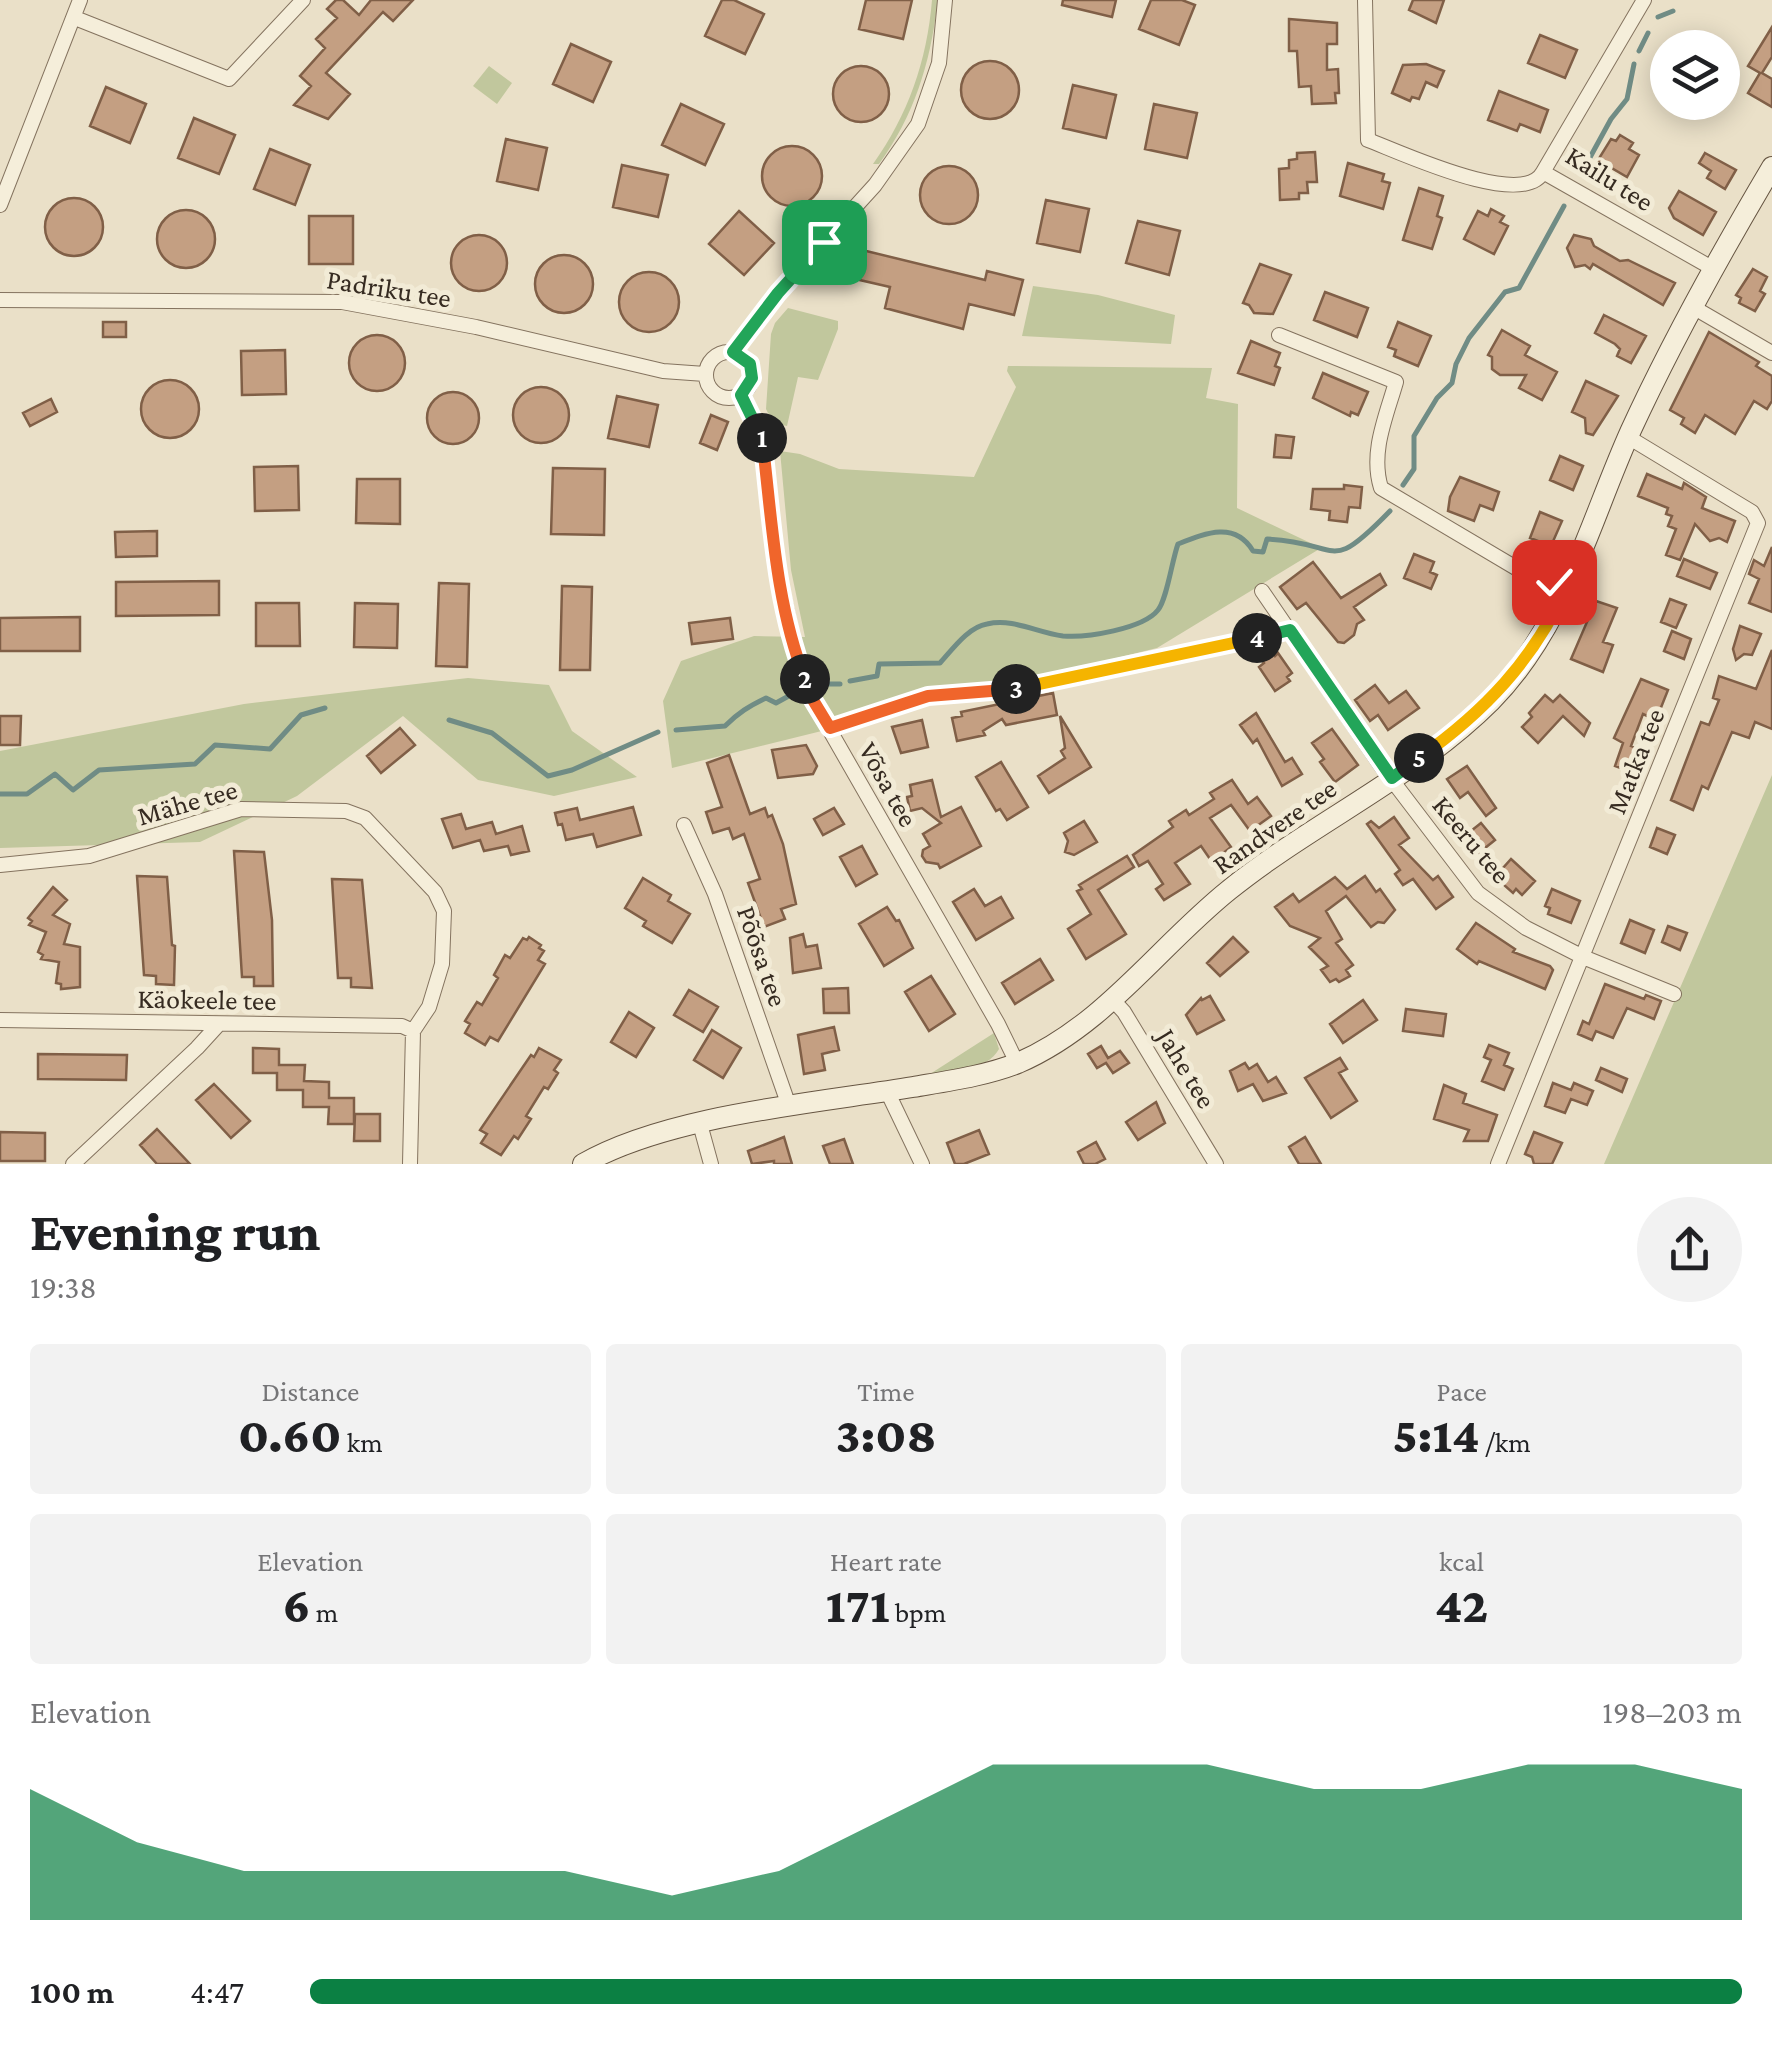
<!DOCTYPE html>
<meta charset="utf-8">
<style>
:root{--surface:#fff;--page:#f2f2f2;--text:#202124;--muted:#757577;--accent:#0b8043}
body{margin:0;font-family:"Crimson Pro",serif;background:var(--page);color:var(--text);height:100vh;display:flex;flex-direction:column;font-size:38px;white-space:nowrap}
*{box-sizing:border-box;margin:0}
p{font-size:32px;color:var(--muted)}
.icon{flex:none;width:55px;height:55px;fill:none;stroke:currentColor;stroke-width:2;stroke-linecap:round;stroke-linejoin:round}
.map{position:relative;height:1164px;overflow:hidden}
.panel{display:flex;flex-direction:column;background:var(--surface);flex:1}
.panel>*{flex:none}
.controls{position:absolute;left:1650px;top:30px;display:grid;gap:20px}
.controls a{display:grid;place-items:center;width:90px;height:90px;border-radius:50%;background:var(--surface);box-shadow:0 5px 25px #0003;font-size:50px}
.pin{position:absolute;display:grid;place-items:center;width:85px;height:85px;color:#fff;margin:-42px;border-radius:20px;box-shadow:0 5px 15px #0006}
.km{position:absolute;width:50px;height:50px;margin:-25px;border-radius:50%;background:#222;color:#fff;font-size:28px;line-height:50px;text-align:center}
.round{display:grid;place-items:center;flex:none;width:105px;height:105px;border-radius:52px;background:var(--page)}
.summary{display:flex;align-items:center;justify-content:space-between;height:170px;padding:0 30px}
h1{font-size:55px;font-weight:800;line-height:75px}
.stats{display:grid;grid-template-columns:repeat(3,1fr);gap:15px;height:170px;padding:10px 30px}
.stats div{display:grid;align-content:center;border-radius:10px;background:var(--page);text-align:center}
.stats b{font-size:50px;font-weight:800}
.stats small{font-size:28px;font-weight:400}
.stats p{font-size:28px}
.chart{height:280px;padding:20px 30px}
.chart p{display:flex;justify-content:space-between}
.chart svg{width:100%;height:180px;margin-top:10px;fill:var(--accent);opacity:.7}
ul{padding:0 30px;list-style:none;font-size:32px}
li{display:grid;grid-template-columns:160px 120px 1fr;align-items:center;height:75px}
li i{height:25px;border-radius:12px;background:var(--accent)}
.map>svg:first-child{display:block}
</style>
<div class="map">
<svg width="1772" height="1164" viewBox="0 0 1772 1164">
<rect width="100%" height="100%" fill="#eae0c8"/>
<path fill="#c1c79d" d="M932 0H937V6C930 64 914 116 879 164H873C908 115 927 61 932 0Z
M489 66 512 83 497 104 473 86Z
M1033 286 1098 295 1175 315 1171 344 1022 336Z
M788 308 838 321V329L818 380 798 377 787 426 773 423 766 409 771 334 775 323Z
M1008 366 1212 368 1206 398 1238 404 1237 508 1321 548 1157 648 672 768 663 701 681 661 754 636 805 637 791 570 780 451 800 454 839 469 974 477 1016 387 1007 371Z
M468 678 549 685 572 731 637 777 554 796 478 780 403 716 297 796 200 842 0 848V751L244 704Z
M1772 775V1164H1604Z
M994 1033 999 1049C987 1071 953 1071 930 1074Z"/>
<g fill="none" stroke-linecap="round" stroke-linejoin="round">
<path stroke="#708c85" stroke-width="5" d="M1658 17 1673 11
M1639 51 1648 33
M1582 172 1611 119 1627 99 1634 64
M1403 485 1414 469V436L1437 398 1452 383 1456 364 1469 338 1505 292 1519 288 1564 206
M850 681 877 676 879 664 940 663C952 650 968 627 987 624 1014 618 1037 633 1063 636 1086 638 1143 629 1158 610 1167 599 1172 560 1178 544 1206 533 1235 521 1253 551L1263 552 1267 539C1343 542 1326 577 1390 511
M816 684H840
M449 720 492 733 548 776 572 770 658 732
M676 730 725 726C738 713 749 706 766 698L776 703 796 692
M0 794H27L55 774 73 790 99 770 195 764 215 745 270 749 301 715 325 708"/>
</g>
<path fill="#c49f82" stroke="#805f47" stroke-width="2.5" d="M336 0H343L359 15 371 0H413L393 21 383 12 326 73 350 94 328 119 294 105 311 86 300 76 325 48 316 39 337 18 327 9Z
M722 0H734L764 14 745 54 705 36Z
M866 0H912L903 39 859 29Z
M1063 0H1116L1112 17 1062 5Z
M1151 0H1182L1195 5 1179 45 1139 29Z
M1413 0H1444L1436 23 1409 10Z
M1289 19 1337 23V44H1327V70L1338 69 1339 93H1335L1336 103 1312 104 1311 86 1299 87 1297 51H1289Z
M1772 27V57L1762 73 1772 79V107L1748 93 1760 73 1748 66Z
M1540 35 1577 50 1565 78 1528 63Z
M571 44 611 62 593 102 553 84Z
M961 90a29 29 0 1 1 58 0a29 29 0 1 1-58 0Z
M1426 64 1444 71 1437 87 1426 82 1419 99 1412 97 1410 101 1392 93 1403 65Z
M833 94a28 28 0 1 1 56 0a28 28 0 1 1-56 0Z
M1073 85 1116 95 1106 138 1063 128Z
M106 87 146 104 130 143 90 126Z
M1499 91 1548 110 1540 132 1520 124 1517 131 1488 120Z
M681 104 724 124 705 165 662 145Z
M1154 104 1197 113 1187 158 1145 149Z
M194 118 235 135 219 174 178 158Z
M1620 135 1633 143 1629 149 1639 155 1627 177 1598 160 1611 139 1616 141Z
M506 139 547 148 538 190 497 181Z
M762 176a30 30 0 1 1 60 0a30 30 0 1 1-60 0Z
M270 149 310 165 295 205 254 189Z
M1315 152 1317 182H1307L1308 193H1299V199L1280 200 1279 169 1289 168V160L1297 159V153Z
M1705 153 1736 170 1725 189 1707 178 1711 171 1699 163Z
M1348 163 1384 174 1382 181 1390 183 1383 209 1340 196Z
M622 165 668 175 658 217 613 207Z
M920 195a29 29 0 1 1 58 0a29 29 0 1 1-58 0Z
M1419 188 1443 196 1437 216 1442 218 1432 249 1403 240Z
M1679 191 1716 212 1703 235 1674 218 1669 208Z
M45 227a29 29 0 1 1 58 0a29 29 0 1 1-58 0Z
M1046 200 1089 209 1080 252 1037 243Z
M1491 209 1504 216 1500 222 1508 226 1494 254 1464 239 1478 211 1488 216Z
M157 239a29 29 0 1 1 58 0a29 29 0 1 1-58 0Z
M739 211 774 243 744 275 709 244Z
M309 216H353V264H309Z
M1138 221 1180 231 1169 275 1126 263Z
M451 263a28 28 0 1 1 56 0a28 28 0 1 1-56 0Z
M1574 235 1591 239 1594 246 1620 261 1628 260 1675 283 1663 305 1593 264 1590 269 1585 265 1575 267 1567 248Z
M858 249 985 280 987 271 1023 280 1014 315 969 304 963 329 885 308 890 287 851 278Z
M535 284a29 29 0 1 1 58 0a29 29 0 1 1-58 0Z
M1260 264 1291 275 1273 314 1254 313 1249 305 1243 303Z
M1753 269 1767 277 1760 291 1765 294 1755 311 1739 303 1741 298 1736 295Z
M619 302a30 30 0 1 1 60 0a30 30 0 1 1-60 0Z
M1325 292 1368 308 1357 337 1314 320Z
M1604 315 1646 336 1631 363 1617 356 1620 349 1615 344 1595 333Z
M103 322H126V337H103Z
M1398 322 1431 336 1418 366 1394 356 1396 350 1388 347Z
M1502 330 1530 346 1525 355 1557 372 1542 400 1519 388 1526 375H1500L1492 369V357L1488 355Z
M1709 332 1759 362 1756 366 1772 376V401L1767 409 1754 401 1735 434 1705 415 1695 433 1681 424 1684 418 1670 410Z
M349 363a28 28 0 1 1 56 0a28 28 0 1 1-56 0Z
M1251 341 1280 353 1275 366 1280 368 1274 385 1238 373Z
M285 350 286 394 242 395 241 351Z
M1323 373 1368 392 1358 415 1351 412 1350 416 1313 398Z
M141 409a29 29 0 1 1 58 0a29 29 0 1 1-58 0Z
M1586 381 1618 396 1593 435 1586 433 1585 418 1572 412Z
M513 415a28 28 0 1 1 56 0a28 28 0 1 1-56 0Z
M427 418a26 26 0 1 1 52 0a26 26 0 1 1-52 0Z
M617 396 658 405 649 447 608 438Z
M51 399 57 412 30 426 23 413Z
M711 415 728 422 717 450 700 443Z
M1276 435 1294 437 1291 458 1274 457Z
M1560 456 1583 466 1573 490 1550 480Z
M298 466 299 510 255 511 254 467Z
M553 468 605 469 604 535 551 534Z
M1647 474 1682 489 1684 483 1706 497 1702 508 1735 521 1727 542 1719 538 1710 541 1695 524 1680 560 1666 555 1676 529 1668 526 1672 516 1666 514 1668 508 1638 496Z
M1460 477 1499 492 1493 510 1480 505 1474 521 1448 511 1450 497Z
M357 479H400V524L356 523Z
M1344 485 1362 487 1360 508 1349 507 1347 522 1329 520 1330 511 1311 509 1313 489H1344Z
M1540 512 1562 521 1551 546 1530 538Z
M157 531V556L116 557 115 532Z
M1772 547V612L1749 603 1759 579 1749 574 1754 560 1764 566Z
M1414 554 1434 562 1430 572 1437 575 1431 589 1404 578Z
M1684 559 1717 573 1710 589 1677 576Z
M1313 562 1341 598 1380 574 1386 585 1354 607 1364 620 1357 624 1354 635 1344 643 1338 642 1306 603 1297 609 1280 587Z
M219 581V615L116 616V582Z
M439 583 469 584 467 667 436 666Z
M562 586 592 587 590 670H560Z
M1670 599 1686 605 1676 628 1661 622Z
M1596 601 1617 608 1603 642 1613 645 1603 672 1571 659Z
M256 603H299L300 646H256Z
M355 603 398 604 397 648 354 647Z
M80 617V651H0V618Z
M730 618 733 639 692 644 689 623Z
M1740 626 1761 634 1752 655 1744 654 1736 660 1733 649Z
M1672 631 1691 639 1684 659 1664 651Z
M1271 650 1275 656 1278 653 1292 673 1287 677 1290 681 1275 691 1259 667 1264 663 1261 658Z
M1772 650V729L1755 722 1749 738 1732 732 1708 789 1702 786 1693 810 1671 800 1701 722 1709 725 1719 700 1713 698 1719 676 1756 689Z
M1641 679 1668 690 1656 720 1643 714 1631 746 1646 751 1637 774 1615 766 1623 743 1614 738Z
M1375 685 1389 703 1406 691 1419 708 1388 730 1378 715 1370 721 1355 700Z
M1053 693 1057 715 1006 725 1002 719 983 731 985 735 957 741 952 718 962 716 961 712Z
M1545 695 1553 702 1560 695 1590 723 1584 736 1563 716 1538 743 1522 727 1532 717 1529 713Z
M1256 713 1285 762 1292 758 1302 774 1282 786 1257 739 1253 743 1240 725Z
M0 716H21L20 745H0Z
M1060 716 1091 767 1049 793 1038 776 1065 758 1061 751 1065 748Z
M922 720 928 747 901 753 892 727Z
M400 728 415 745 381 773 367 756Z
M1332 729 1358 765 1335 782 1320 762 1324 759 1312 743Z
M806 745 817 766 813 774 778 778 772 750Z
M729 755 750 814 765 808 768 817 772 815 783 844 796 904 781 909 785 919 764 927 748 883 760 879 744 834 733 839 729 828 713 833 706 812 722 807 707 763Z
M1001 762 1028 807 1007 820 1000 809 996 811 976 777Z
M1467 766 1496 808 1486 816 1468 792 1460 798 1447 779Z
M932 780 941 817 961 807 981 846 940 868 938 864 926 862 922 856 923 850 930 846 923 834 941 823 922 808 910 811 907 797 912 796 910 785Z
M1232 780 1248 804 1257 797 1271 816 1250 831 1231 805 1210 818 1231 847 1212 862 1201 846 1175 863 1190 884 1164 900 1156 889 1163 884 1148 861 1139 866 1133 855 1173 827 1169 821 1186 810 1189 815 1214 799 1210 793Z
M633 807 641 835 597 847 593 834 566 840 562 824 558 825 555 813 577 808 580 820Z
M834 808 844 824 823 835 814 819Z
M461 814 466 829 492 822 496 834 522 826 529 851 511 855 508 846 484 851 480 840 453 848 442 819Z
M1394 817 1409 838 1399 845 1433 880 1438 876 1453 897 1436 909 1413 879 1403 885 1395 874 1400 870 1367 824 1371 821 1379 828Z
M1084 821 1097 842 1074 855 1065 852 1068 841 1064 833Z
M1481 823 1495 840 1475 856 1461 839Z
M1657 828 1675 835 1667 854 1650 847Z
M862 846 877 874 856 886 840 857Z
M234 851 264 852 272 920 273 986H254V977H242Z
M1127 856 1134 867 1098 890 1126 934 1086 959 1068 929 1091 914 1077 891 1082 889 1079 885Z
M1511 859 1535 881 1522 895 1516 889 1513 893 1495 877Z
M137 876 167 877 172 945 175 946 174 985 156 984V976L144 975Z
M1365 876 1376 892 1380 889 1395 910 1384 923 1378 922 1371 927 1346 896 1326 911 1342 939 1336 943 1353 965 1346 970 1350 976 1339 982 1336 979 1330 982 1321 970 1328 966 1309 947 1320 938 1290 926 1275 907 1293 894 1299 902 1335 877 1347 889Z
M643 878 671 895 668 901 690 914 672 943 643 926 646 921 625 908Z
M332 879 362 880 372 988 351 987V978H338Z
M53 887 67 900 53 915 70 924 64 944 80 947V987L61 989V984L56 983 59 962 41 959 43 955 38 952 46 932 29 925 32 921 28 918Z
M974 889 985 906 1001 897 1013 918 976 940 953 902Z
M1552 889 1580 901 1571 923 1548 914 1550 908 1545 906Z
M887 907 896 921 899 920 913 948 884 966 859 924Z
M1630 920 1654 930 1645 953 1621 943Z
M1476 923 1515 949 1513 952 1550 966 1553 970 1545 989 1479 961 1477 964 1457 949Z
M1668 926 1687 933 1680 950 1662 942Z
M803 934 806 947 817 945 821 968 793 973 790 938Z
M529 937 541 945 539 948 544 951 538 960 545 964 498 1041 490 1037 485 1045 465 1033 470 1024 465 1021 477 1002 482 1005 498 978 494 975 505 955 510 958 523 938 527 940Z
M1233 937 1248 952 1220 976 1207 963Z
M1040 959 1053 980 1015 1004 1002 983Z
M931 976 955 1014 929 1031 905 992Z
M1605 984 1644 999 1646 995 1661 1001 1654 1019 1627 1008 1613 1038 1596 1031 1592 1040 1578 1034 1583 1021 1589 1024Z
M848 988 849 1013H824L823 989Z
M689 990 718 1007 703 1032 674 1015Z
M1210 996 1224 1020 1197 1034 1186 1015 1201 998 1202 1000Z
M1363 1000 1377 1020 1343 1043 1330 1024Z
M1406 1009 1446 1014 1443 1036 1403 1031Z
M629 1012 654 1028 636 1057 611 1042Z
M834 1027 839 1050 822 1054 825 1070 804 1074 798 1035Z
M712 1030 741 1048 723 1078 694 1060Z
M1489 1045 1509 1053 1504 1065 1513 1069 1504 1090 1482 1081 1491 1060 1484 1057Z
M1101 1046 1108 1058 1120 1051 1129 1063 1113 1073 1106 1063 1097 1068 1088 1054Z
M253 1048 279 1049V1065H305L304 1081 329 1082V1098H354V1124H328L329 1107H303V1090H277V1073H253Z
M539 1048 561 1060 554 1070 558 1073 548 1089 544 1087 526 1116 531 1119 518 1139 514 1136 501 1155 481 1143 487 1134 480 1130 531 1055 534 1057Z
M38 1054 127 1055 126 1080 38 1079Z
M1340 1058 1347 1069 1339 1073 1357 1101 1331 1118 1305 1078Z
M1245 1063 1249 1069 1257 1064 1268 1082 1276 1077 1286 1093 1263 1101 1253 1084 1238 1091 1230 1071Z
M1601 1068 1627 1079 1622 1092 1596 1080Z
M1553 1083 1571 1090 1574 1083 1593 1091 1587 1105 1571 1099 1565 1113 1545 1106Z
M214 1084 250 1121 231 1138 196 1100Z
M1444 1085 1466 1094 1463 1103 1497 1115 1488 1141H1464L1469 1130 1434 1119Z
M1156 1102 1165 1123 1138 1140 1126 1122Z
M355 1114H380V1141H354Z
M157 1129 190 1164H157L140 1145Z
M979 1130 989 1154 964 1164H955L947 1143Z
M0 1132 45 1133V1161H0Z
M1534 1132 1562 1143 1552 1164H1534L1532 1157 1525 1154Z
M784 1137 792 1164H774V1161L752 1164 748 1151Z
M1305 1137 1321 1164H1299L1289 1147Z
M844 1139 853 1164H830L823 1146Z
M1096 1142 1105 1159 1095 1164H1084L1078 1152Z"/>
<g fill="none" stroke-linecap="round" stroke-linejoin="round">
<g stroke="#84735f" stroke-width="16">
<path id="street" d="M1365 0 1368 140C1400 152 1523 210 1543 172
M1644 0 1543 172 1712 268
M75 18 229 79 303 0
M0 205 80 0
M0 300 342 302 476 327 663 371 705 374
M1691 306 1772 353
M1279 335 1396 382C1386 417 1370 452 1381 488L1516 568 1567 586
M706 375a23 23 0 1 1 46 0a23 23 0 1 1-46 0Z
M733 352 777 293 875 185 918 124 939 63 945 0
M741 395 762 437 777 566 796 655 813 701 998 1024 1017 1063
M1262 591 1382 767 1478 893 1526 928 1583 957 1674 994
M830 728 928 696 1008 690 1291 631
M684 825 715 894 789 1106
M0 865 89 856 241 809 346 811 365 818 435 892 444 911 442 964 429 1007 413 1031 410 1164
M1113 1000 1124 1012 1216 1164
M0 1020 402 1026 413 1031
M887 1091 922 1164
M700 1124 711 1164
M73 1164 197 1048 218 1025
M1498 1164 1758 523 1752 512 1628 437"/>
</g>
<g stroke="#665542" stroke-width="22">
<path id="secondary" d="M583 1164C668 1115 816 1103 913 1087 948 1081 985 1076 1018 1063 1104 1026 1158 947 1229 890 1312 823 1415 777 1491 701 1565 626 1589 523 1631 430 1673 339 1721 253 1772 167"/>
</g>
<use href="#street" stroke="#f5eeda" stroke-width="14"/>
<use href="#secondary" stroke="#f5eeda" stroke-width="20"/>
</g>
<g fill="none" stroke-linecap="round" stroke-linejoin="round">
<g stroke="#fff" stroke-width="20">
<path id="split-1" d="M762 438 741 395 752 378 750 364 733 352 778 293 824 242"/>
</g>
<g stroke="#fff" stroke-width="20">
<path id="split-2" d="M762 438C772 519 775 602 805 679"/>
</g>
<g stroke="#fff" stroke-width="20">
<path id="split-3" d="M805 679 813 700 830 728 928 696 1016 689"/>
</g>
<g stroke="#fff" stroke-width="20">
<path id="split-4" d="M1016 689 1257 638"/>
</g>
<g stroke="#fff" stroke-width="20">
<path id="split-5" d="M1257 638 1290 630 1392 778 1419 758"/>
</g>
<g stroke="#fff" stroke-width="20">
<path id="split-6" d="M1419 758C1484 712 1534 660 1567 586L1554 582"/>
</g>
<use href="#split-1" stroke="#22a559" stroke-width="12"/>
<use href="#split-2" stroke="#f0652b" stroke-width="12"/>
<use href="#split-3" stroke="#f0652b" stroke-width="12"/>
<use href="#split-4" stroke="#f5b400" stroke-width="12"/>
<use href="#split-5" stroke="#22a559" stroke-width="12"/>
<use href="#split-6" stroke="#f5b400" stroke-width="12"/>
</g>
<g text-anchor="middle" stroke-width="10" stroke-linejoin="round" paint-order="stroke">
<g font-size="28" fill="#362b21" stroke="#f2ebd6">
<text transform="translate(1610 178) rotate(32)" y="10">Kailu tee</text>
<text transform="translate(389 288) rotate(9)" y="10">Padriku tee</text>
<text transform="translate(1635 761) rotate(-68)" y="10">Matka tee</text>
<text transform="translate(889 784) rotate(61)" y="10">Võsa tee</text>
<text transform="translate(187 802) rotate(-16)" y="10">Mähe tee</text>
<text transform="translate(1274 826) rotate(-35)" y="10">Randvere tee</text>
<text transform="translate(1472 839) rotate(50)" y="10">Keeru tee</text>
<text transform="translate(763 956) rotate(71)" y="10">Põõsa tee</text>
<text transform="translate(207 999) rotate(1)" y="10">Käokeele tee</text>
<text transform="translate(1187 1068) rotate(59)" y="10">Jahe tee</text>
</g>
</g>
</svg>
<div class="controls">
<a><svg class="icon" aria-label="layers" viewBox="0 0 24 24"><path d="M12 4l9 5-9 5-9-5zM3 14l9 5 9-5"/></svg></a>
</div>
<div class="pin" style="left:824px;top:242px;background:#1e9e55"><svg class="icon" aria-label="arrive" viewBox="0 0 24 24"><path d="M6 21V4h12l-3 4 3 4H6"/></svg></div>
<div class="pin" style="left:1554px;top:582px;background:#d93025"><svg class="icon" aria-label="check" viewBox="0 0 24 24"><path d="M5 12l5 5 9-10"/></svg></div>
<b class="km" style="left:762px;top:438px">1</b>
<b class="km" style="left:805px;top:679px">2</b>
<b class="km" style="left:1016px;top:689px">3</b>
<b class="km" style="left:1257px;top:638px">4</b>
<b class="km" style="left:1419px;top:758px">5</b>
</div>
<section class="panel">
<div class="summary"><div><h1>Evening run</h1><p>19:38</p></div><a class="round"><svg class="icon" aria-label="share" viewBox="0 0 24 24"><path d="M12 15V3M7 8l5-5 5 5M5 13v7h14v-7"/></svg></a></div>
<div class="stats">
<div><p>Distance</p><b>0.60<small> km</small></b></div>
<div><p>Time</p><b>3:08</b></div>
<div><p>Pace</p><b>5:14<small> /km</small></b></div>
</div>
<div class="stats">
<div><p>Elevation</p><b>6<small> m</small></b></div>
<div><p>Heart rate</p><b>171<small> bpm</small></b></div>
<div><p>kcal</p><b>42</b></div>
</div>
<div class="chart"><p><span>Elevation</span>198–203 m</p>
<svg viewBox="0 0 160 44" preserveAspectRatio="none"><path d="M0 44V12L10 25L20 32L30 32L40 32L50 32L60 38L70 32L80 19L90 6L100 6L110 6L120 12L130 12L140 6L150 6L160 12V44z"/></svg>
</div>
<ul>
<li><b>100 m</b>4:47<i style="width:100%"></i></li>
</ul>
</section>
